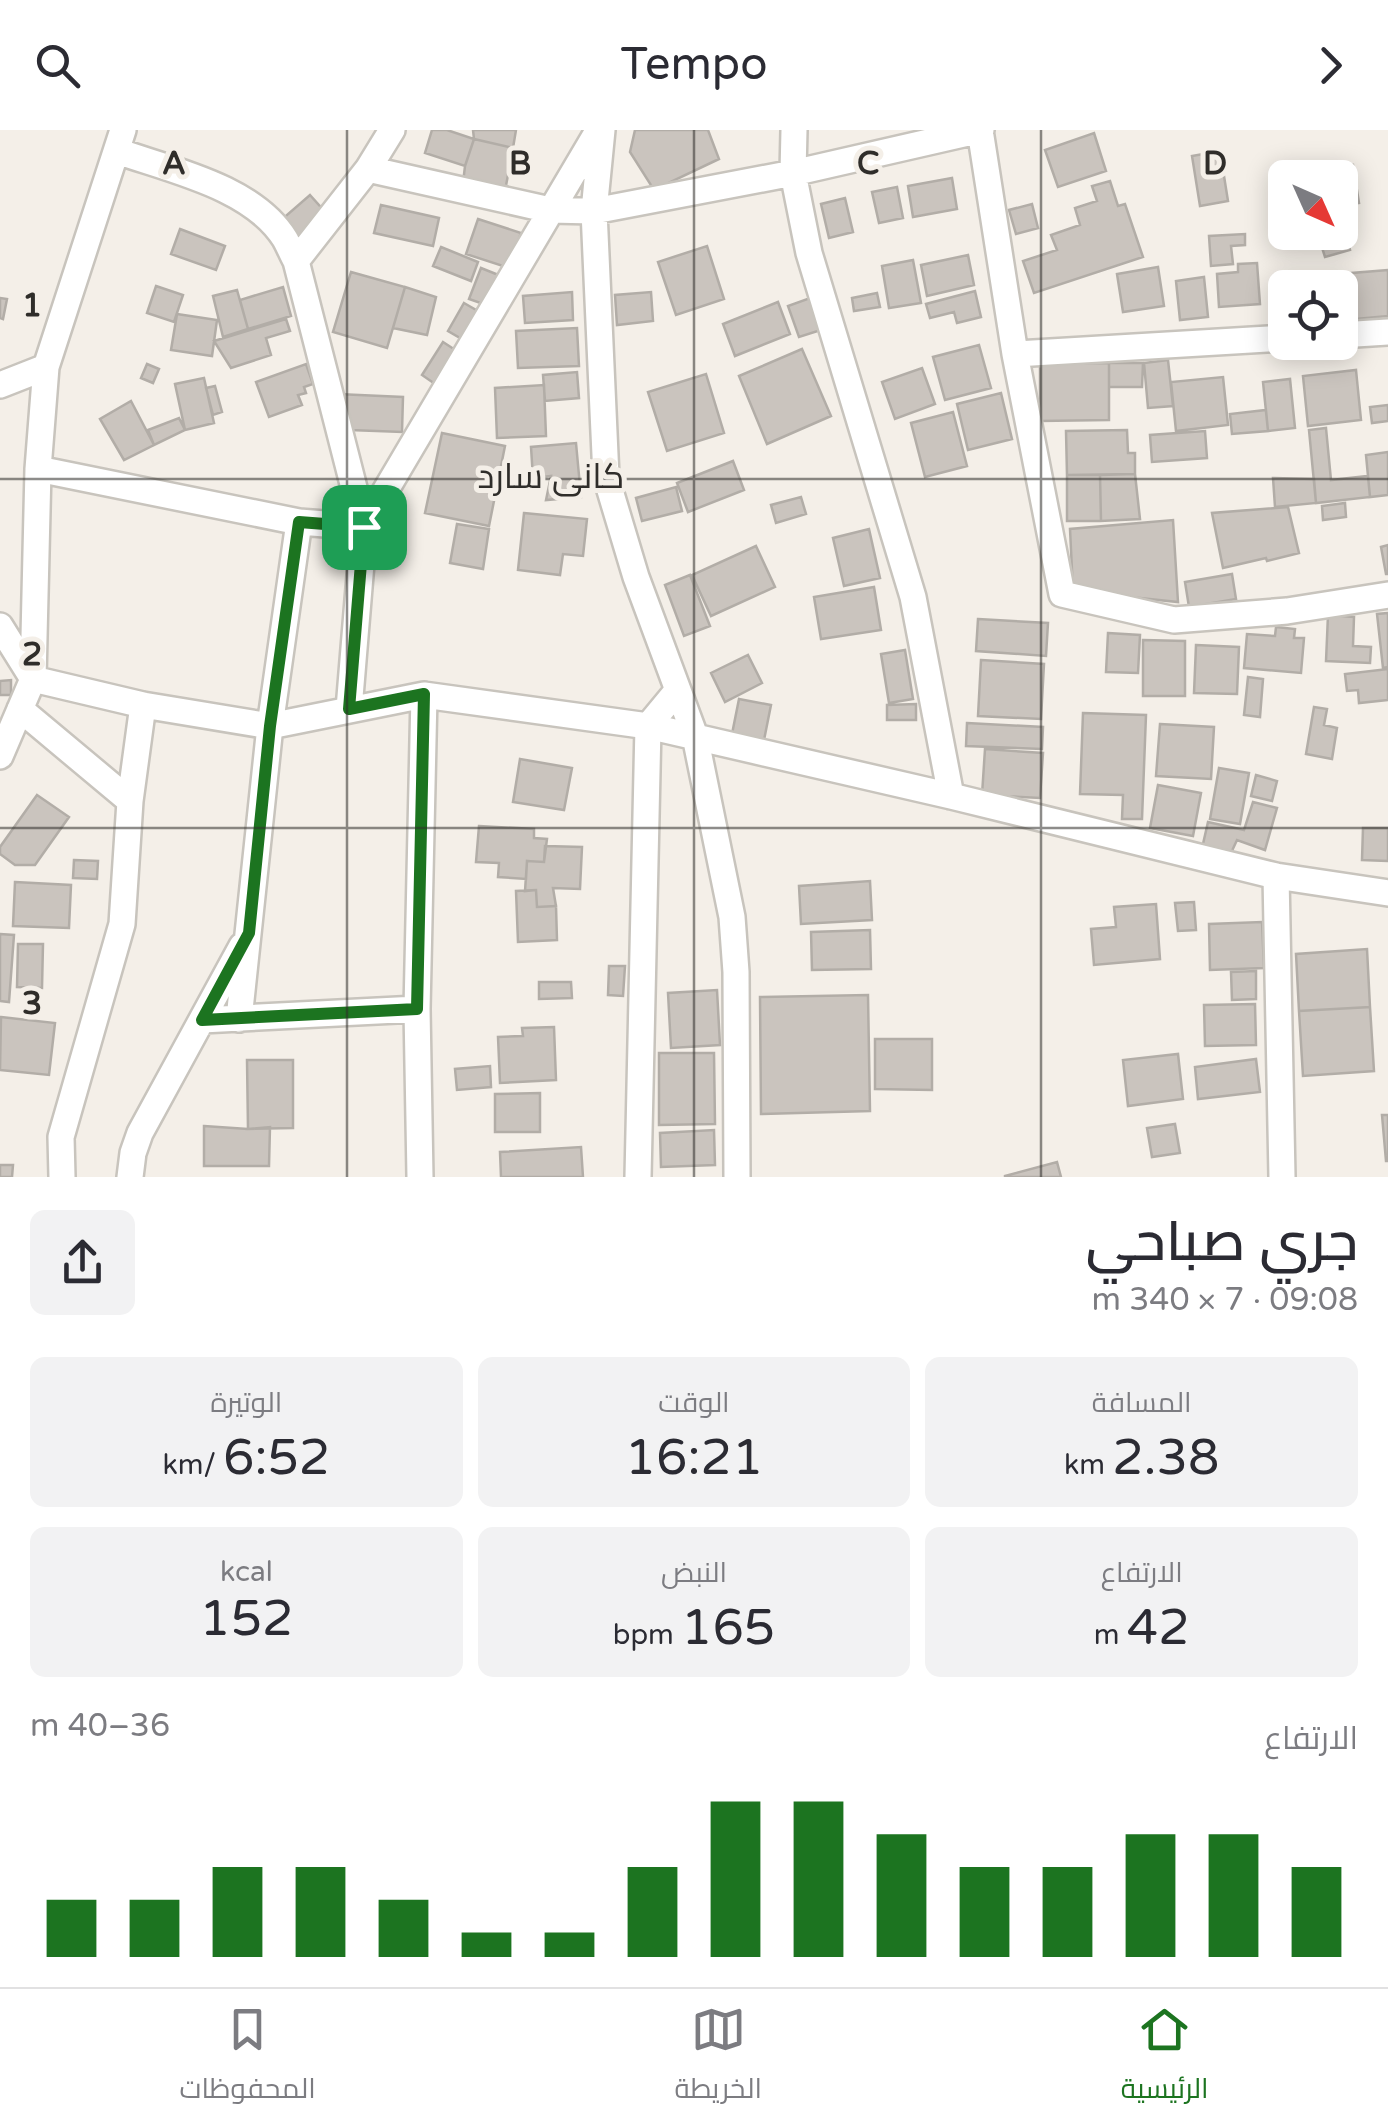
<!DOCTYPE html>
<html lang="ar">
<meta charset="utf-8">
<style>
:root{--surface:#fff;--page:#f2f2f3;--text:#2b2b33;--muted:#7c7c81;--line:#e1e1e2;--accent:#1c7420}
body{margin:0;font-family:"Varela Round",Cairo,sans-serif;background:var(--page);color:var(--text);direction:rtl;height:100vh;display:flex;flex-direction:column;font-size:38px;white-space:nowrap}
*{box-sizing:border-box;margin:0}
p{font-size:32px;color:var(--muted)}
.icon{flex:none;width:55px;height:55px;fill:none;stroke:currentColor;stroke-width:2;stroke-linecap:round;stroke-linejoin:round}
.map{position:relative;height:1047px;overflow:hidden;direction:ltr}
.drawer{display:flex;flex-direction:column;background:var(--surface);flex:1}
.drawer>*{flex:none}
.needle{width:65px;rotate:135deg}
.buttons{position:absolute;left:1268px;top:30px;display:grid;gap:20px}
.buttons a{display:grid;place-items:center;width:90px;height:90px;border-radius:15px;background:var(--surface);box-shadow:0 5px 25px #0003;font-size:50px}
.pin{position:absolute;display:grid;place-items:center;width:85px;height:85px;color:#fff;margin:-42px;border-radius:20px;box-shadow:0 5px 15px #0006}
.round{display:grid;place-items:center;flex:none;width:105px;height:105px;border-radius:15px;background:var(--page)}
.headline{display:flex;align-items:center;justify-content:space-between;height:170px;padding:0 30px}
h1{font-size:55px;font-weight:600;line-height:75px}
.stats{display:grid;grid-template-columns:repeat(3,1fr);gap:15px;height:170px;padding:10px 30px}
.stats div{display:grid;align-content:center;border-radius:15px;background:var(--page);text-align:center}
.stats b{font-size:50px;font-weight:600}
.stats small{font-size:28px;font-weight:400}
.stats p{font-size:28px}
.chart{height:280px;padding:20px 30px}
.chart p{display:flex;justify-content:space-between}
.chart svg{width:100%;height:180px;margin-top:10px;stroke:var(--accent);stroke-width:6}
header{display:flex;justify-content:space-between;align-items:center;height:130px;padding:0 30px;background:var(--surface);font-size:45px;font-weight:600}
.tabs{display:flex;justify-content:space-around;align-items:center;height:140px;border-top:2px solid var(--line);background:var(--surface);font-size:28px;color:var(--muted)}
.tabs a{display:grid;justify-items:center;gap:5px}
.tabs .current{color:var(--accent)}
.map>svg:first-child{display:block}
</style>
<header><svg class="icon" aria-label="forward" viewBox="0 0 24 24"><path d="M9 5l7 7-7 7"/></svg>Tempo<svg class="icon" aria-label="search" viewBox="0 0 24 24"><circle cx="10" cy="10" r="6"/><path d="M15 15l6 6"/></svg></header>
<div class="map">
<svg width="1388" height="1047" viewBox="0 0 1388 1047">
<rect width="100%" height="100%" fill="#f4efe8"/>
<path fill="#cac4be" stroke="#b2ada7" stroke-width="2.5" d="M432 0H447L474 9 465 36 425 23Z
M473 0H516L513 18 474 9Z
M635 0H708L719 29 654 60 630 22Z
M1094 3 1106 41 1058 57 1045 20Z
M474 9 513 18 505 61 463 53 465 36Z
M1220 21 1228 71 1200 76 1192 26Z
M1353 35 1359 73 1340 76V48H1285V102H1328L1284 109 1276 46Z
M952 48 957 79 913 87 908 56Z
M1110 51 1118 76 1125 74 1143 127 1034 163 1023 131 1057 120 1051 105 1080 95 1075 78 1097 71 1092 56Z
M897 57 903 88 879 93 872 62Z
M310 65 326 83 296 109 280 91Z
M845 68 853 102 829 108 821 74Z
M1032 74 1038 98 1016 104 1009 80Z
M381 75 439 88 433 116 374 103Z
M478 89 521 103 509 138 466 124Z
M180 99 225 116 216 140 171 124Z
M1345 101 1350 120 1325 127 1319 108Z
M1245 104V115L1231 116 1233 134 1211 136 1209 106Z
M707 116 724 169 676 185 658 132Z
M441 117 478 132 471 151 433 136Z
M968 125 974 155 927 166 921 135Z
M913 130 921 173 889 178 882 136Z
M1257 133 1260 174 1219 177 1217 144 1238 142V134Z
M1158 137 1164 176 1123 182 1117 144Z
M481 138 501 146 489 176 469 169Z
M1388 140V186L1356 189 1352 143Z
M351 142 405 157 387 218 333 202Z
M1204 147 1208 187 1180 190 1176 151Z
M1353 150 1356 189 1340 190V158H1305L1304 153Z
M156 156 183 165 174 192 147 183Z
M283 157 291 186 248 199 240 170Z
M405 157 436 167 427 205 393 198Z
M237 160 248 199 223 207 213 166Z
M975 161 981 187 957 193 954 182 930 188 926 174Z
M572 162 573 190 525 193 523 166Z
M651 162 653 191 617 195 615 165Z
M877 163 880 177 854 181 852 168Z
M0 168 7 169 3 189 0 188Z
M810 168 821 200 799 207 788 176Z
M778 172 790 204 735 226 723 194Z
M464 173 483 184 467 212 448 201Z
M177 184 217 190 212 226 171 220Z
M286 189 290 201 266 208 271 225 231 238 214 211Z
M577 198 579 236 518 238 516 201Z
M443 212 460 223 438 256 422 245Z
M979 215 991 258 945 270 933 227Z
M802 219 831 286 767 314 739 246Z
M1168 230 1173 276 1148 278 1144 233Z
M1109 233V290L1040 291V234Z
M1109 233H1143L1142 257H1109Z
M147 234 159 239 153 253 141 248Z
M306 234 313 254 304 257 306 263 298 265 302 275 269 287 256 252Z
M922 238 935 274 895 289 882 252Z
M1356 240 1361 290 1308 296 1303 246Z
M577 242 579 268 545 271 543 245Z
M706 244 724 303 667 321 648 262Z
M1223 247 1228 295 1176 301 1171 252Z
M204 248 214 293 185 300 175 254Z
M1290 249 1295 298 1268 301 1263 252Z
M544 255 546 306 497 308 495 258Z
M215 256 222 282 213 285 206 258Z
M1001 263 1012 309 968 320 957 274Z
M337 264 403 267 402 302 350 300Z
M131 271 154 315 124 330 100 289Z
M1388 275V291L1372 293 1370 277Z
M1266 280 1268 301 1232 304 1230 284Z
M953 282 967 336 925 347 911 293Z
M179 288 185 300 154 315 148 300Z
M1326 298 1331 350 1368 346 1370 367 1316 373 1309 300Z
M1127 300 1128 323H1135V344L1067 345 1066 301Z
M1205 301 1207 328 1152 332 1150 305Z
M442 303 505 316 489 396 425 383Z
M576 313 581 367 546 370 551 346 533 348 531 317Z
M1388 322V365L1370 367 1366 325Z
M733 331 744 360 688 382 677 353Z
M1135 344 1140 389 1101 391 1100 345Z
M1067 345H1100L1101 391H1067Z
M1273 348 1314 349 1316 373 1275 377Z
M676 357 682 381 642 391 636 368Z
M801 367 806 384 776 393 771 375Z
M1345 373 1346 387 1323 390 1322 376Z
M1288 377 1299 423 1267 431 1266 428 1223 438 1212 383Z
M524 383 587 389 583 426 563 424 560 445 518 440Z
M1173 390 1178 472 1073 461 1070 399Z
M457 394 489 399 483 439 450 433Z
M869 399 880 448 844 456 833 408Z
M1388 415V444H1386L1381 417Z
M756 416 775 457 711 486 692 445Z
M1232 444 1236 469 1189 477 1185 452Z
M690 445 710 496 684 506 665 455Z
M874 457 881 500 821 509 814 467Z
M1388 483V537L1383 538 1377 484Z
M1328 485 1354 487 1353 516 1371 517 1370 533 1326 531Z
M978 489 1048 493 1046 526 976 521Z
M1276 497 1295 499 1294 508H1304L1301 543 1244 538 1247 504 1275 506Z
M1108 503 1140 505 1138 543 1106 542Z
M1143 510 1185 511V566H1143Z
M1196 515 1239 517 1237 564 1194 563Z
M905 520 913 569 889 573 881 524Z
M748 525 762 553 725 572 711 543Z
M981 530 1044 534 1041 589 978 586Z
M1388 539V570L1359 573 1358 560 1347 561 1345 544Z
M1248 547 1263 549 1260 587 1244 585Z
M11 550V565H0V551Z
M739 569 771 575 763 615 731 609Z
M916 574V590H887V575Z
M1314 577 1327 579 1324 595 1337 598 1332 629 1306 624Z
M1083 583 1146 585 1142 689H1122L1123 665 1080 664Z
M967 593 1043 597 1042 619 966 616Z
M1160 594 1214 597 1211 649 1156 646Z
M985 619 1043 623 1040 668 982 665Z
M520 629 572 638 564 680 513 672Z
M1219 638 1249 643 1240 694 1210 689Z
M1256 645 1277 651 1272 671 1251 666Z
M1158 655 1201 663 1193 706 1150 698Z
M37 665 69 687 35 735H15L0 724V717Z
M1253 672 1277 678 1265 720 1237 710 1231 723 1203 714 1208 692 1244 700Z
M479 696 534 699V708L547 709 544 732 527 731 526 749 498 747 499 733 476 732Z
M1363 698H1388V731L1362 730Z
M545 716 582 717 580 759 553 758 556 776 537 777 536 760 525 761 527 731 544 732Z
M74 730 98 731 97 749 73 748Z
M870 751 872 790 801 794 799 756Z
M15 752 71 755 69 798 13 796Z
M536 760 537 777 556 776 557 810 518 812 516 761Z
M1194 772 1196 800 1178 801 1175 773Z
M1156 774 1160 829 1094 835 1091 799 1116 797 1114 777Z
M1262 792 1264 838 1210 840 1209 794Z
M870 800 871 839 812 840 811 802Z
M0 804 14 805 9 872 0 871Z
M18 814H43L42 858 17 857Z
M1367 819 1370 877 1299 881 1296 824Z
M609 836H625L623 866 608 865Z
M1256 841V869L1232 870 1231 842Z
M539 852H571L572 868 539 869Z
M717 860 720 915 671 918 668 863Z
M868 865 870 981 761 984 760 867Z
M1255 874 1256 915 1205 916 1204 875Z
M1370 877 1374 941 1303 946 1299 881Z
M1 887 55 893 49 945 0 940Z
M554 897 556 950 500 953 498 907 523 906 522 898Z
M875 909H932V960L875 959Z
M659 923H714L715 994 659 995Z
M1178 924 1183 969 1128 976 1123 930Z
M1256 929 1260 962 1198 969 1195 937Z
M247 930H293V998L248 999Z
M490 936 491 957 457 960 455 939Z
M540 963V1002H495V964Z
M1382 985H1388V1031H1386Z
M1175 994 1180 1023 1152 1027 1147 998Z
M204 996 248 999 270 997 269 1036H204Z
M714 1000 715 1035 661 1037 660 1003Z
M581 1017 583 1047H501L500 1022Z
M1057 1032 1061 1047H1005V1046Z
M0 1035H13L12 1047H0Z"/>
<g fill="none" stroke-linecap="round" stroke-linejoin="round">
<g stroke="#c8c4bd" stroke-width="30">
<path id="street" d="M602 0 594 81 606 347 636 447 695 606 732 787 736 842 737 1047
M794 0 793 43 809 123 913 467 951 666
M980 0 1015 224 1285 208
M117 21C171 40 253 57 285 109 289 116 292 124 296 131L364 397 349 579
M368 39 550 80 594 81 793 43 981 0
M296 131 368 39 392 0
M1340 205 1388 202
M1015 224 1062 464 1174 490 1287 481 1388 465
M0 255 46 237
M38 339 299 392 364 397
M364 397 598 1
M0 496 33 549 143 575 270 596 424 565 648 596 951 666 1276 746 1388 763
M20 579 130 671
M0 626 33 549 38 339 46 237 123 0
M1276 746 1282 1047
M239 889 270 596 299 392
M202 890 417 879
M62 1047 61 1007 122 794 130 671 143 575
M130 1047 133 1023 140 1003 242 816
M420 1047 417 879 424 565
M638 1047 648 596 677 561"/>
</g>
<use href="#street" stroke="#fff" stroke-width="25"/>
</g>
<g fill="none" stroke-linecap="round" stroke-linejoin="round">
<g stroke="#fff" stroke-width="20">
<path id="route" d="M299 392 364 397 349 579 424 564 417 879 202 890 249 803 270 596Z"/>
</g>
<use href="#route" stroke="#1c7420" stroke-width="12"/>
</g>
<path fill="none" stroke="#2f2d2a" stroke-width="2.5" stroke-opacity="0.55" d="M347 0V1047M694 0V1047M1041 0V1047M0 349H1388M0 698H1388"/>
<g text-anchor="middle" stroke-width="10" stroke-linejoin="round" paint-order="stroke">
<g font-size="35" fill="#2f2d2a" stroke="#f4efe8">
<text x="551" y="358">کانی سارد</text>
</g>
</g>
<g font-size="32" text-anchor="middle" font-weight="bold" fill="#2f2d2a" stroke="#f4efe8" stroke-width="10" stroke-linejoin="round" paint-order="stroke">
<text x="174" y="44">A</text>
<text x="520" y="44">B</text>
<text x="868" y="44">C</text>
<text x="1215" y="44">D</text>
<text x="32" y="186">1</text>
<text x="32" y="535">2</text>
<text x="32" y="884">3</text>
</g>
</svg>
<div class="buttons">
<a><svg class="needle" viewBox="-14 -14 28 28"><path d="M0-13l5 13h-10z" fill="#e53935"/><path d="M0 13l5-13h-10z" fill="#7c7c81"/></svg></a>
<a><svg class="icon" aria-label="locate" viewBox="0 0 24 24"><circle cx="12" cy="12" r="6"/><path d="M12 2v4M12 18v4M2 12h4M18 12h4"/></svg></a>
</div>
<div class="pin" style="left:364px;top:397px;background:#1e9e55"><svg class="icon" aria-label="arrive" viewBox="0 0 24 24"><path d="M6 21V4h12l-3 4 3 4H6"/></svg></div>
</div>
<section class="drawer">
<div class="headline"><div><h1>جري صباحي</h1><p>09:08 · 7 × 340 m</p></div><a class="round"><svg class="icon" aria-label="share" viewBox="0 0 24 24"><path d="M12 15V3M7 8l5-5 5 5M5 13v7h14v-7"/></svg></a></div>
<div class="stats">
<div><p>المسافة</p><b>2.38<small> km</small></b></div>
<div><p>الوقت</p><b>16:21</b></div>
<div><p>الوتيرة</p><b>6:52<small> /km</small></b></div>
</div>
<div class="stats">
<div><p>الارتفاع</p><b>42<small> m</small></b></div>
<div><p>النبض</p><b>165<small> bpm</small></b></div>
<div><p>kcal</p><b>152</b></div>
</div>
<div class="chart"><p><span>الارتفاع</span>36–40 m</p>
<svg viewBox="0 0 160 44" preserveAspectRatio="none"><path d="M5 44V30M15 44V30M25 44V22M35 44V22M45 44V30M55 44V38M65 44V38M75 44V22M85 44V6M95 44V6M105 44V14M115 44V22M125 44V22M135 44V14M145 44V14M155 44V22"/></svg>
</div>
</section>
<nav class="tabs">
<a class="current"><svg class="icon" aria-label="home" viewBox="0 0 24 24"><path d="M3 11l9-7 9 7M6 9v11h12V9"/></svg>الرئيسية</a>
<a><svg class="icon" aria-label="map" viewBox="0 0 24 24"><path d="M3 6l6-2 6 2 6-2v14l-6 2-6-2-6 2zM9 4v14M15 6v14"/></svg>الخريطة</a>
<a><svg class="icon" aria-label="saved" viewBox="0 0 24 24"><path d="M7 4h10v16l-5-4-5 4z"/></svg>المحفوظات</a>
</nav>
